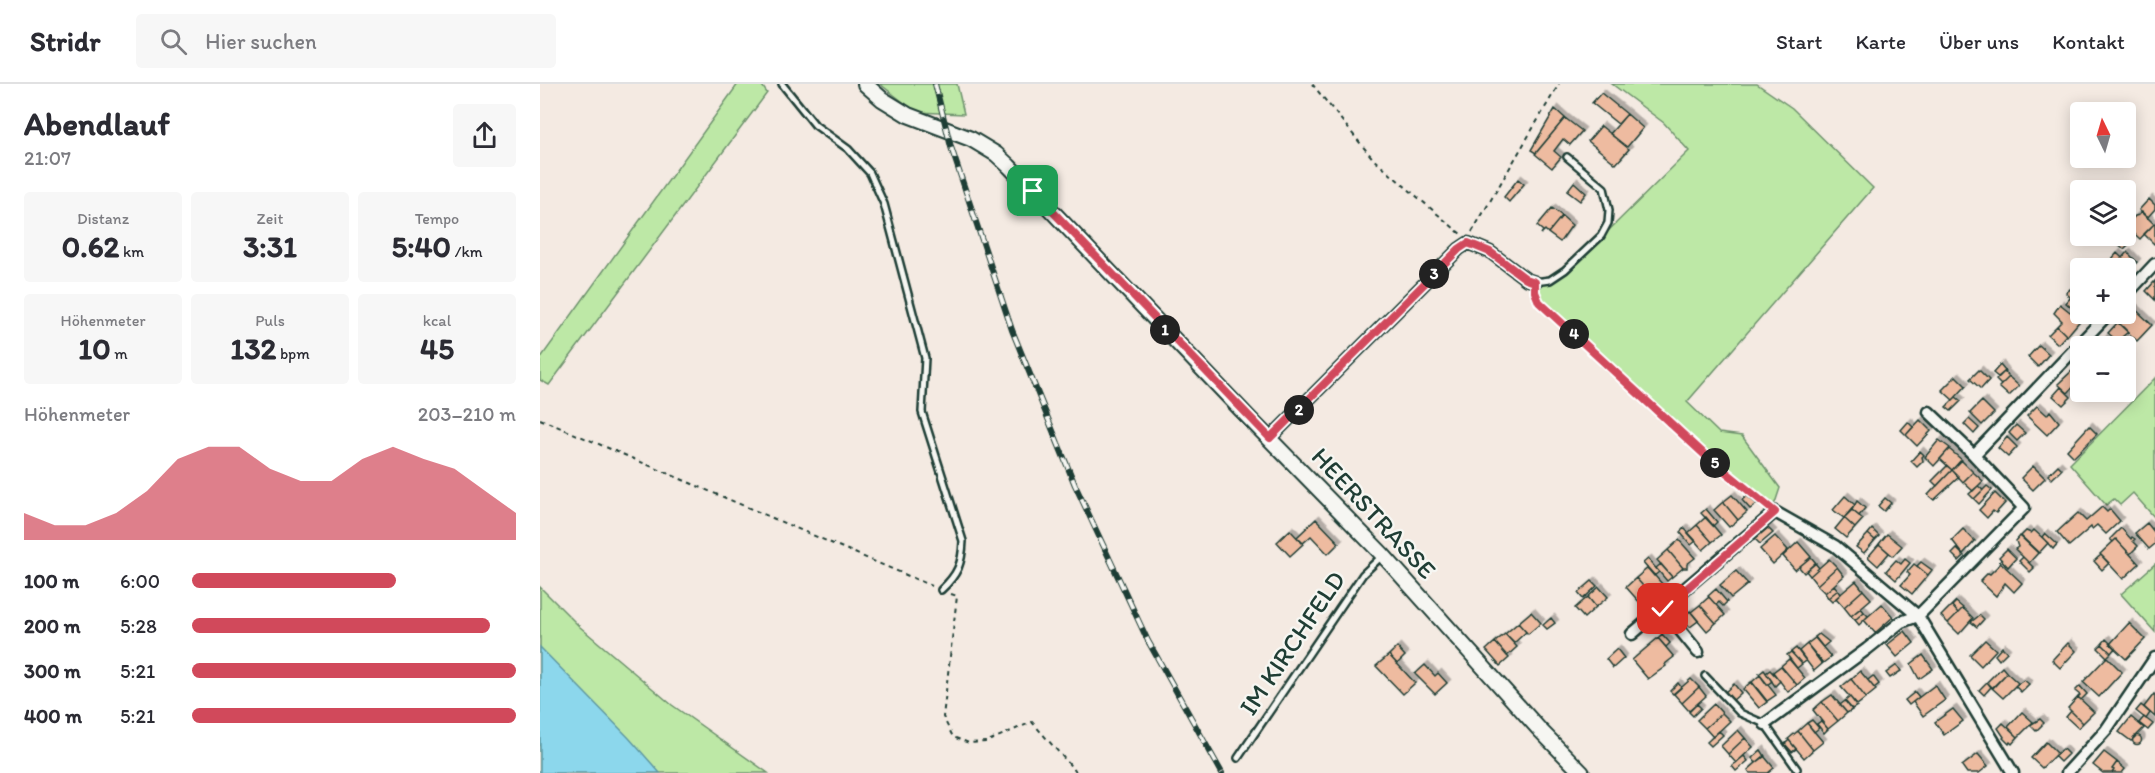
<!DOCTYPE html>
<html lang="de">
<meta charset="utf-8">
<style>
:root{--surface:#fff;--page:#f7f7f7;--text:#2b2b33;--muted:#7c7c81;--line:#e1e1e2;--accent:#d1495b}
body{margin:0;font-family:Itim,sans-serif;background:var(--page);color:var(--text);height:100vh;display:flex;flex-direction:column;font-size:22px;white-space:nowrap}
*{box-sizing:border-box;margin:0}
p{font-size:20px;color:var(--muted)}
.icon{flex:none;width:33px;height:33px;fill:none;stroke:currentColor;stroke-width:2;stroke-linecap:round;stroke-linejoin:round}
.map{position:relative;flex:1;overflow:hidden}
.side{display:flex;flex-direction:column;background:var(--surface);width:540px}
.side>*{flex:none}
.needle{width:39px;rotate:355deg}
.buttons{position:absolute;left:1530px;top:18px;display:grid;gap:12px}
.buttons a{display:grid;place-items:center;width:66px;height:66px;border-radius:6px;background:var(--surface);box-shadow:0 3px 15px #0003;font-size:30px}
.pin{position:absolute;display:grid;place-items:center;width:51px;height:51px;color:#fff;margin:-26px;border-radius:12px;box-shadow:0 3px 9px #0006}
.km{position:absolute;width:30px;height:30px;margin:-15px;border-radius:50%;background:#222;color:#fff;font-size:16px;line-height:30px;text-align:center}
.round{display:grid;place-items:center;flex:none;width:63px;height:63px;border-radius:6px;background:var(--page)}
.headline{display:flex;align-items:center;justify-content:space-between;height:102px;padding:0 24px}
h1{font-size:33px;font-weight:700;line-height:45px}
.metrics{display:grid;grid-template-columns:repeat(3,1fr);gap:9px;height:102px;padding:6px 24px}
.metrics div{display:grid;align-content:center;border-radius:6px;background:var(--page);text-align:center}
.metrics b{font-size:30px;font-weight:700}
.metrics small{font-size:16px;font-weight:400}
.metrics p{font-size:16px}
.chart{height:168px;padding:12px 24px}
.chart p{display:flex;justify-content:space-between}
.chart svg{width:100%;height:108px;margin-top:6px;fill:var(--accent);opacity:.7}
ul{padding:0 24px;list-style:none;font-size:20px}
li{display:grid;grid-template-columns:96px 72px 1fr;align-items:center;height:45px}
li i{height:15px;border-radius:8px;background:var(--accent)}
header{display:flex;align-items:center;gap:36px;box-sizing:border-box;height:84px;padding:0 30px;background:var(--surface);border-bottom:2px solid var(--line)}
header strong{font-size:28px}
nav{display:flex;gap:33px;margin-inline-start:auto;font-size:21px}
.search{width:420px;height:54px;background:var(--page);display:flex;align-items:center;gap:15px;box-sizing:border-box;padding:0 21px;border-radius:6px;color:var(--muted);font-size:22px}
main{display:flex;flex:1;min-height:0}
.map>svg:first-child{display:block}
</style>
<header>
<strong>Stridr</strong>
<div class="search"><svg class="icon" aria-label="search" viewBox="0 0 24 24"><circle cx="10" cy="10" r="6"/><path d="M15 15l6 6"/></svg>Hier suchen</div>
<nav><a>Start</a><a>Karte</a><a>Über uns</a><a>Kontakt</a></nav>
</header>
<main>
<section class="side">
<div class="headline"><div><h1>Abendlauf</h1><p>21:07</p></div><a class="round"><svg class="icon" aria-label="share" viewBox="0 0 24 24"><path d="M12 15V3M7 8l5-5 5 5M5 13v7h14v-7"/></svg></a></div>
<div class="metrics">
<div><p>Distanz</p><b>0.62<small> km</small></b></div>
<div><p>Zeit</p><b>3:31</b></div>
<div><p>Tempo</p><b>5:40<small> /km</small></b></div>
</div>
<div class="metrics">
<div><p>Höhenmeter</p><b>10<small> m</small></b></div>
<div><p>Puls</p><b>132<small> bpm</small></b></div>
<div><p>kcal</p><b>45</b></div>
</div>
<div class="chart"><p><span>Höhenmeter</span>203–210 m</p>
<svg viewBox="0 0 160 44" preserveAspectRatio="none"><path d="M0 44V33L10 38L20 38L30 33L40 24L50 11L60 6L70 6L80 15L90 20L100 20L110 11L120 6L130 11L140 15L150 24L160 33V44z"/></svg>
</div>
<ul>
<li><b>100 m</b>6:00<i style="width:63%"></i></li>
<li><b>200 m</b>5:28<i style="width:92%"></i></li>
<li><b>300 m</b>5:21<i style="width:100%"></i></li>
<li><b>400 m</b>5:21<i style="width:100%"></i></li>
</ul>
</section>
<div class="map">
<svg width="1615" height="689" viewBox="0 0 1615 689">
<defs>
<filter id="shadow"><feDropShadow dx="3.5" dy="-3.5" stdDeviation="0" flood-color="#0004"/></filter>
</defs>
<rect width="100%" height="100%" fill="#f4eae2"/>
<filter id="ink" filterUnits="userSpaceOnUse"><feTurbulence type="fractalNoise" baseFrequency=".0167" numOctaves="2"/><feDisplacementMap in="SourceGraphic" scale="12" xChannelSelector="R" yChannelSelector="G"/><feConvolveMatrix kernelMatrix="1 2 1 2 8 2 1 2 1" color-interpolation-filters="sRGB"/></filter>
<g filter="url(#ink)">
<path fill="#bde8a6" stroke="#6e926d" stroke-width="1.5" d="M198 0H221L227 9 9 301 0 296V275Z
M340 0H417L424 30 376 28Z
M1072 0H1217L1252 24 1333 104 1147 318 1179 349 1202 352 1240 404 1235 419 1230 422 1168 369 1001 218 997 208 996 199 1009 198 1064 151 1149 67 1124 39Z
M1615 294V434L1593 409 1580 421 1574 415 1566 421 1530 380Z
M1615 480V548L1581 510Z
M0 503 40 543 132 621 228 689H0Z"/>
<path fill="#8cd7ec" stroke="#6099a2" stroke-width="1.5" d="M0 563 89 654 120 689H0Z"/>
<path fill="#eebba0" stroke="#1f3d34" stroke-width="1.5" filter="url(#shadow)" d="M1061 9 1087 30 1078 40 1052 19Z
M1015 25 1025 34 996 69 991 66Z
M1087 30 1103 44 1087 63 1070 50Z
M1025 34 1042 47 1030 61 1023 55 1014 67 1021 73 1012 84 995 70Z
M1061 42 1089 65 1076 80 1048 57Z
M978 95 984 100 969 118 964 113Z
M1034 98 1046 109 1040 117 1027 107Z
M1609 115 1615 121V125L1607 134 1599 126Z
M1012 124 1022 132 1008 149 1005 146 1001 150 1003 147 997 142Z
M1602 128 1614 140 1600 155 1586 142 1595 132 1599 131Z
M1022 132 1032 141 1020 158 1008 149Z
M1615 139V159L1614 160 1604 150Z
M1580 152 1589 160 1584 165 1575 157Z
M1587 168 1597 178 1586 190V184H1580L1571 176 1577 169 1582 174Z
M1615 197V216L1606 207Z
M1530 205 1540 215 1538 221 1526 209Z
M1530 214 1538 221 1534 226 1526 219Z
M1520 220 1530 228 1535 226 1543 233 1527 252 1517 242 1522 237 1514 229Z
M1592 222 1612 241 1597 257 1577 238Z
M1578 238 1588 248 1582 253 1587 257 1583 262 1568 249Z
M1517 242 1526 251 1518 260 1508 251Z
M1564 254 1573 262H1558Z
M1499 261 1509 270 1498 283 1488 273Z
M1460 281 1465 287 1458 293 1453 289Z
M1534 285 1540 290V302L1537 299 1528 309 1518 300Z
M1439 286 1449 296 1441 305 1430 295Z
M1464 288 1469 293 1461 301 1456 296Z
M1416 292 1426 302 1413 316 1402 306Z
M1469 293 1479 302 1469 312 1459 303Z
M1521 303 1531 313 1523 321 1513 312Z
M1416 313 1421 317 1411 327 1406 323Z
M1442 317 1454 329 1442 341 1430 329Z
M1497 322 1507 331 1510 327 1519 338 1507 351 1487 332Z
M1429 335 1439 344 1434 350 1424 340Z
M1380 336 1391 347 1377 362 1366 351Z
M1368 338 1373 343 1366 351 1361 346Z
M1476 341 1485 349 1477 357 1469 349Z
M1549 342 1557 350 1534 373 1527 366Z
M1467 353 1477 363 1468 373 1458 364Z
M1399 356 1410 364 1394 382 1385 373Z
M1409 365 1422 376 1412 386 1400 375Z
M1380 367 1384 371 1382 373 1383 377 1377 383 1371 377Z
M1421 376 1433 388 1423 398 1412 386Z
M1518 381 1522 385 1512 395 1508 391Z
M1407 382 1412 386 1397 402 1392 397Z
M1493 382 1505 394 1493 406 1481 394Z
M1412 386 1419 393 1394 416 1388 411Z
M1433 388 1443 397 1433 407 1423 398Z
M1438 402 1443 406 1434 415 1429 410Z
M1447 402 1452 406 1439 420 1434 415Z
M1455 409 1465 419 1456 429 1453 427 1447 434 1439 426Z
M1192 411 1207 428 1198 436 1183 418Z
M1207 412 1217 420 1210 425 1202 416Z
M1305 412 1315 421 1304 434 1293 426Z
M1345 414 1351 419 1344 427 1338 422Z
M1317 417 1325 424 1319 432 1312 426Z
M1183 418 1198 436 1189 443 1174 426Z
M1562 423 1567 428 1570 425 1580 437 1566 450 1557 441 1552 445 1551 443 1529 462 1517 448 1538 429 1546 437Z
M1166 425 1177 438 1173 442 1161 429Z
M1312 426 1323 435 1315 444 1304 434Z
M1166 433 1181 451 1172 458 1157 441Z
M1304 434 1315 444 1306 454 1295 445Z
M776 435 799 459 788 470 771 452 763 459 757 453Z
M1607 439 1615 449V460L1609 465 1595 449Z
M1157 441 1172 458 1163 466 1148 449Z
M1144 444 1156 457 1151 461 1140 448Z
M1228 444 1233 449 1220 460 1215 455Z
M1581 444 1591 455 1592 453 1595 455 1593 457 1598 462 1590 470 1576 455 1573 458 1570 455Z
M1332 445 1339 452 1335 456 1328 450Z
M1423 445 1435 457 1423 470 1412 456Z
M750 446 763 460 750 472 737 458Z
M1494 446 1508 459 1499 469 1481 452 1486 447 1491 449Z
M1505 449 1517 460 1513 465 1502 453Z
M1328 450 1335 456 1324 469 1316 463Z
M1347 450 1362 462 1353 472 1339 460Z
M1235 452 1248 466 1233 480 1220 465Z
M1480 452 1498 469 1489 479 1475 465 1478 463 1476 457Z
M1576 455 1599 480 1583 495 1560 470Z
M1139 456 1155 474 1147 480V484H1143L1128 466Z
M1258 458 1271 473 1255 486 1243 472Z
M1339 460 1349 469 1338 482 1328 473Z
M1417 465 1424 472 1419 477 1412 470Z
M1467 465 1476 474 1468 483 1459 473Z
M1128 466 1143 484 1132 493 1117 476Z
M1561 471 1569 479 1562 486 1554 477Z
M1271 473 1276 479 1264 489 1259 483Z
M1483 473 1494 484 1490 488 1479 477Z
M1108 475 1119 488 1114 492 1103 479Z
M1289 475 1297 483 1277 501 1270 492Z
M1365 475 1370 479 1356 496 1346 487 1356 476 1361 480Z
M1459 477 1482 499 1474 508 1465 499 1456 512 1440 497 1448 489 1450 490 1461 479Z
M1381 478 1392 486 1388 491 1377 482Z
M1275 479 1279 484 1270 492 1266 487Z
M1121 480 1132 493 1127 497 1116 484Z
M1374 480 1388 491 1372 510 1361 501 1370 491 1367 488Z
M1297 483 1304 492 1285 509 1277 501Z
M1108 484 1123 501 1111 511 1096 494Z
M1196 487 1208 500 1191 514 1180 501Z
M1096 494 1111 511 1101 520 1086 503Z
M1052 497 1057 502 1043 515 1038 509Z
M1316 497 1323 506 1304 523 1296 514Z
M1294 501 1298 506 1288 514 1285 509Z
M1059 503 1068 513 1056 523 1048 513Z
M1176 505 1187 518 1183 522 1179 518 1176 521 1168 512Z
M1298 506 1301 510 1292 518 1288 514Z
M1323 506 1331 515 1311 532 1304 523Z
M1048 513 1056 523 1044 534 1035 524Z
M1169 513 1185 531 1176 539 1160 521Z
M1416 517 1412 522 1418 529 1408 539 1401 532Z
M1416 518 1423 524 1418 529 1412 522Z
M1342 520 1353 533 1335 549 1324 536Z
M1160 521 1176 539 1167 547 1151 528Z
M1321 524 1324 528 1315 536 1311 532Z
M1423 524 1433 534 1419 550 1408 539Z
M1150 527 1158 537 1150 543 1142 534Z
M991 528 1001 539 988 550 978 539Z
M1324 528 1328 532 1319 541 1315 536Z
M1440 531 1444 535 1437 543 1431 538Z
M1011 534 1015 539 1007 545 1003 541Z
M978 539 986 548 974 559 965 550Z
M1589 539 1605 555 1586 575 1570 560Z
M1365 547 1374 559 1357 573 1347 561Z
M965 550 977 563 967 572 955 558Z
M1122 550 1130 559 1126 563 1118 554Z
M1279 550 1289 558 1283 563 1275 553Z
M1118 554 1134 573 1125 580 1126 582 1108 595 1092 576Z
M1275 554 1291 573 1283 579 1267 560Z
M1566 555 1575 564 1571 569 1562 560Z
M1445 556 1456 566 1441 582 1430 571Z
M955 558 969 574 960 582 946 566Z
M1528 559 1536 567 1520 584 1512 576Z
M1267 560 1282 580 1274 587 1259 567Z
M1562 560 1571 569 1567 573 1558 564Z
M857 563 865 572 857 580 849 571Z
M1462 563 1467 568 1459 576 1455 571Z
M1256 564 1266 577 1262 580 1251 568Z
M1077 565 1084 574 1073 584 1066 575Z
M1251 568 1262 580 1257 584 1247 571Z
M849 571 875 599 863 610 836 582Z
M1383 571 1393 585 1379 595 1371 580Z
M1567 573 1582 588 1559 613 1543 598Z
M1249 575 1265 594 1257 601 1241 582Z
M885 581 895 592 898 589 907 599 895 610 875 590Z
M1357 581 1361 587 1350 594 1346 589Z
M1241 582 1257 601 1248 608 1233 588Z
M1462 583 1467 589 1453 604 1447 598Z
M1224 586 1232 597 1227 601 1219 590Z
M1230 586 1240 597 1235 602 1226 589Z
M1320 587 1336 606 1326 614 1311 595Z
M1467 589 1478 599 1463 614 1452 604Z
M1220 591 1236 611 1227 617 1212 598Z
M1333 592 1339 600 1334 604 1328 596Z
M1151 595 1159 603 1142 619 1134 610Z
M1311 595 1326 614 1317 621 1301 603Z
M1484 596 1489 600 1481 608 1475 602Z
M1211 598 1227 618 1219 624 1203 605Z
M1447 598 1451 603 1444 611 1439 606Z
M1138 599 1141 603 1133 610 1130 607Z
M1194 600 1201 609 1192 617 1185 608Z
M1395 601 1405 616 1383 632 1373 618Z
M1540 602 1547 610 1541 616 1538 613 1540 611 1535 607Z
M1159 603 1166 612 1149 627 1142 619Z
M1375 608 1379 613 1369 621 1365 616Z
M1614 610 1615 611V633L1604 623Z
M1292 611 1307 629 1298 637 1282 618Z
M1310 613 1317 622 1312 625 1305 617Z
M1538 613 1554 628 1543 639 1528 624Z
M1305 617 1312 626 1307 629 1300 621Z
M1282 618 1298 637 1288 645 1273 626Z
M1157 620 1161 624 1153 632 1149 628Z
M1174 620 1182 629 1165 644 1157 636Z
M1601 621 1610 629 1606 635 1596 627Z
M1413 625 1423 637 1404 651 1395 638Z
M1531 627 1543 639 1538 644 1526 633Z
M1482 628 1493 638 1478 653 1468 643Z
M1182 629 1190 637 1173 653 1165 644Z
M1591 633 1604 644 1591 657 1579 648Z
M1604 633 1613 640 1608 646 1599 639Z
M1500 635 1504 639 1496 647 1490 641Z
M1272 636 1279 644 1274 648 1267 639Z
M1281 637 1288 645 1284 649 1277 640Z
M1267 639 1283 658 1273 666 1258 647Z
M1463 639 1478 653 1472 660 1470 658 1469 660 1463 654 1464 653 1458 644Z
M1198 646 1205 654 1188 670 1181 662Z
M1179 647 1183 651 1171 662 1167 658Z
M1258 647 1273 666 1264 674 1248 655Z
M1592.5 656a4.5 4.5 0 1 1 9 0a4.5 4.5 0 1 1-9 0Z
M1205 654 1213 663 1196 679 1188 670Z
M1249 656 1256 665 1252 668 1245 660Z
M1506 658 1517 669 1502 684 1491 674Z
M1523 665 1528 670 1520 678 1514 672Z
M1221 666 1225 672 1216 679 1212 674Z
M1564 668 1577 678 1572 685 1574 686 1572 689H1563L1553 681Z
M1438 670 1448 682 1439 689H1427L1422 682Z
M1204 672 1208 677 1196 687 1192 682Z
M1224 672 1234 684 1228 689H1210L1208 686Z
M1577 678 1585 685 1582 689H1572L1574 686 1572 685Z"/>
<g fill="none" stroke-linecap="round" stroke-linejoin="round">
<g stroke="#1f3d34" stroke-width="10">
<path id="service" d="M242 0 275 41 308 65 330 89 344 120 385 274 382 328 423 457C422 480 418 490 401 506
M995 198 1010 196 1025 186 1061 152 1068 139 1069 126 1064 104 1027 73
M1165 592 1200 629 1225 640 1257 685
M698 674 823 490 843 471"/>
</g>
<g stroke="#1f3d34" stroke-width="15">
<path id="minor" d="M1586 211 1615 180
M1389 328 1434 371
M730 354 919 165 928 159 950 168 986 195 995 198
M1123 525 1158 568
M1092 550 1235 428 1295 462 1378 532 1473 689
M1225 640 1327 565 1361 538 1378 532 1484 424 1434 371 1568 230
M1527 689 1566 646 1615 574"/>
</g>
<g stroke="#1f3d34" stroke-width="18">
<path id="secondary" d="M325 0 342 15 368 31 431 55 456 70 469 82 709 334 843 471 998 644 1042 689"/>
</g>
<path stroke="#1f3d34" stroke-width="2" stroke-dasharray="4.5 4.5" stroke-linecap="butt" d="M772 0 834 76 922 151
M932 148 1019 0
M996 209 1000 218 1165 371 1225 420
M0 335 392 502
M411 510 417 512 403 633 413 653 429 659 446 658 492 638 537 689"/>
<use href="#service" stroke="#f6f6f2" stroke-width="5"/>
<use href="#minor" stroke="#f6f6f2" stroke-width="10"/>
<use href="#secondary" stroke="#f6f6f2" stroke-width="14"/>
<g stroke="#1f3d34" stroke-width="6">
<path id="rail" d="M395 0 411 63 472 246 535 401 608 557 682 689"/>
</g>
<use href="#rail" stroke="#f6f6f2" stroke-width="4" stroke-dasharray="11" stroke-linecap="butt"/>
</g>
</g>
<g fill="none" stroke-linecap="round" stroke-linejoin="round" filter="url(#ink)">
<g stroke="#fff" stroke-width="12">
<path id="route" d="M493 107 730 354 919 165 928 159 950 168 986 195 995 198V208L999 218 1165 371 1235 428 1123 525"/>
</g>
<use href="#route" stroke="#d1495b" stroke-width="8"/>
</g>
<g text-anchor="middle" stroke-width="4.5" stroke-linejoin="round" paint-order="stroke">
<g font-size="26" fill="#1f3d34" stroke="#f6f6f2">
<text transform="translate(834 429) rotate(47)" y="9">HEERSTRASSE</text>
<text transform="translate(752 559) rotate(-56)" y="9">IM KIRCHFELD</text>
</g>
</g>
</svg>
<div class="buttons">
<a><svg class="needle" viewBox="-14 -14 28 28"><path d="M0-13l5 13h-10z" fill="#e53935"/><path d="M0 13l5-13h-10z" fill="#7c7c81"/></svg></a>
<a><svg class="icon" aria-label="layers" viewBox="0 0 24 24"><path d="M12 4l9 5-9 5-9-5zM3 14l9 5 9-5"/></svg></a>
<a>+</a>
<a>−</a>
</div>
<div class="pin" style="left:493px;top:107px;background:#1e9e55"><svg class="icon" aria-label="arrive" viewBox="0 0 24 24"><path d="M6 21V4h12l-3 4 3 4H6"/></svg></div>
<div class="pin" style="left:1123px;top:525px;background:#d93025"><svg class="icon" aria-label="check" viewBox="0 0 24 24"><path d="M5 12l5 5 9-10"/></svg></div>
<b class="km" style="left:625px;top:246px">1</b>
<b class="km" style="left:759px;top:326px">2</b>
<b class="km" style="left:894px;top:190px">3</b>
<b class="km" style="left:1034px;top:250px">4</b>
<b class="km" style="left:1175px;top:379px">5</b>
</div>
</main>
